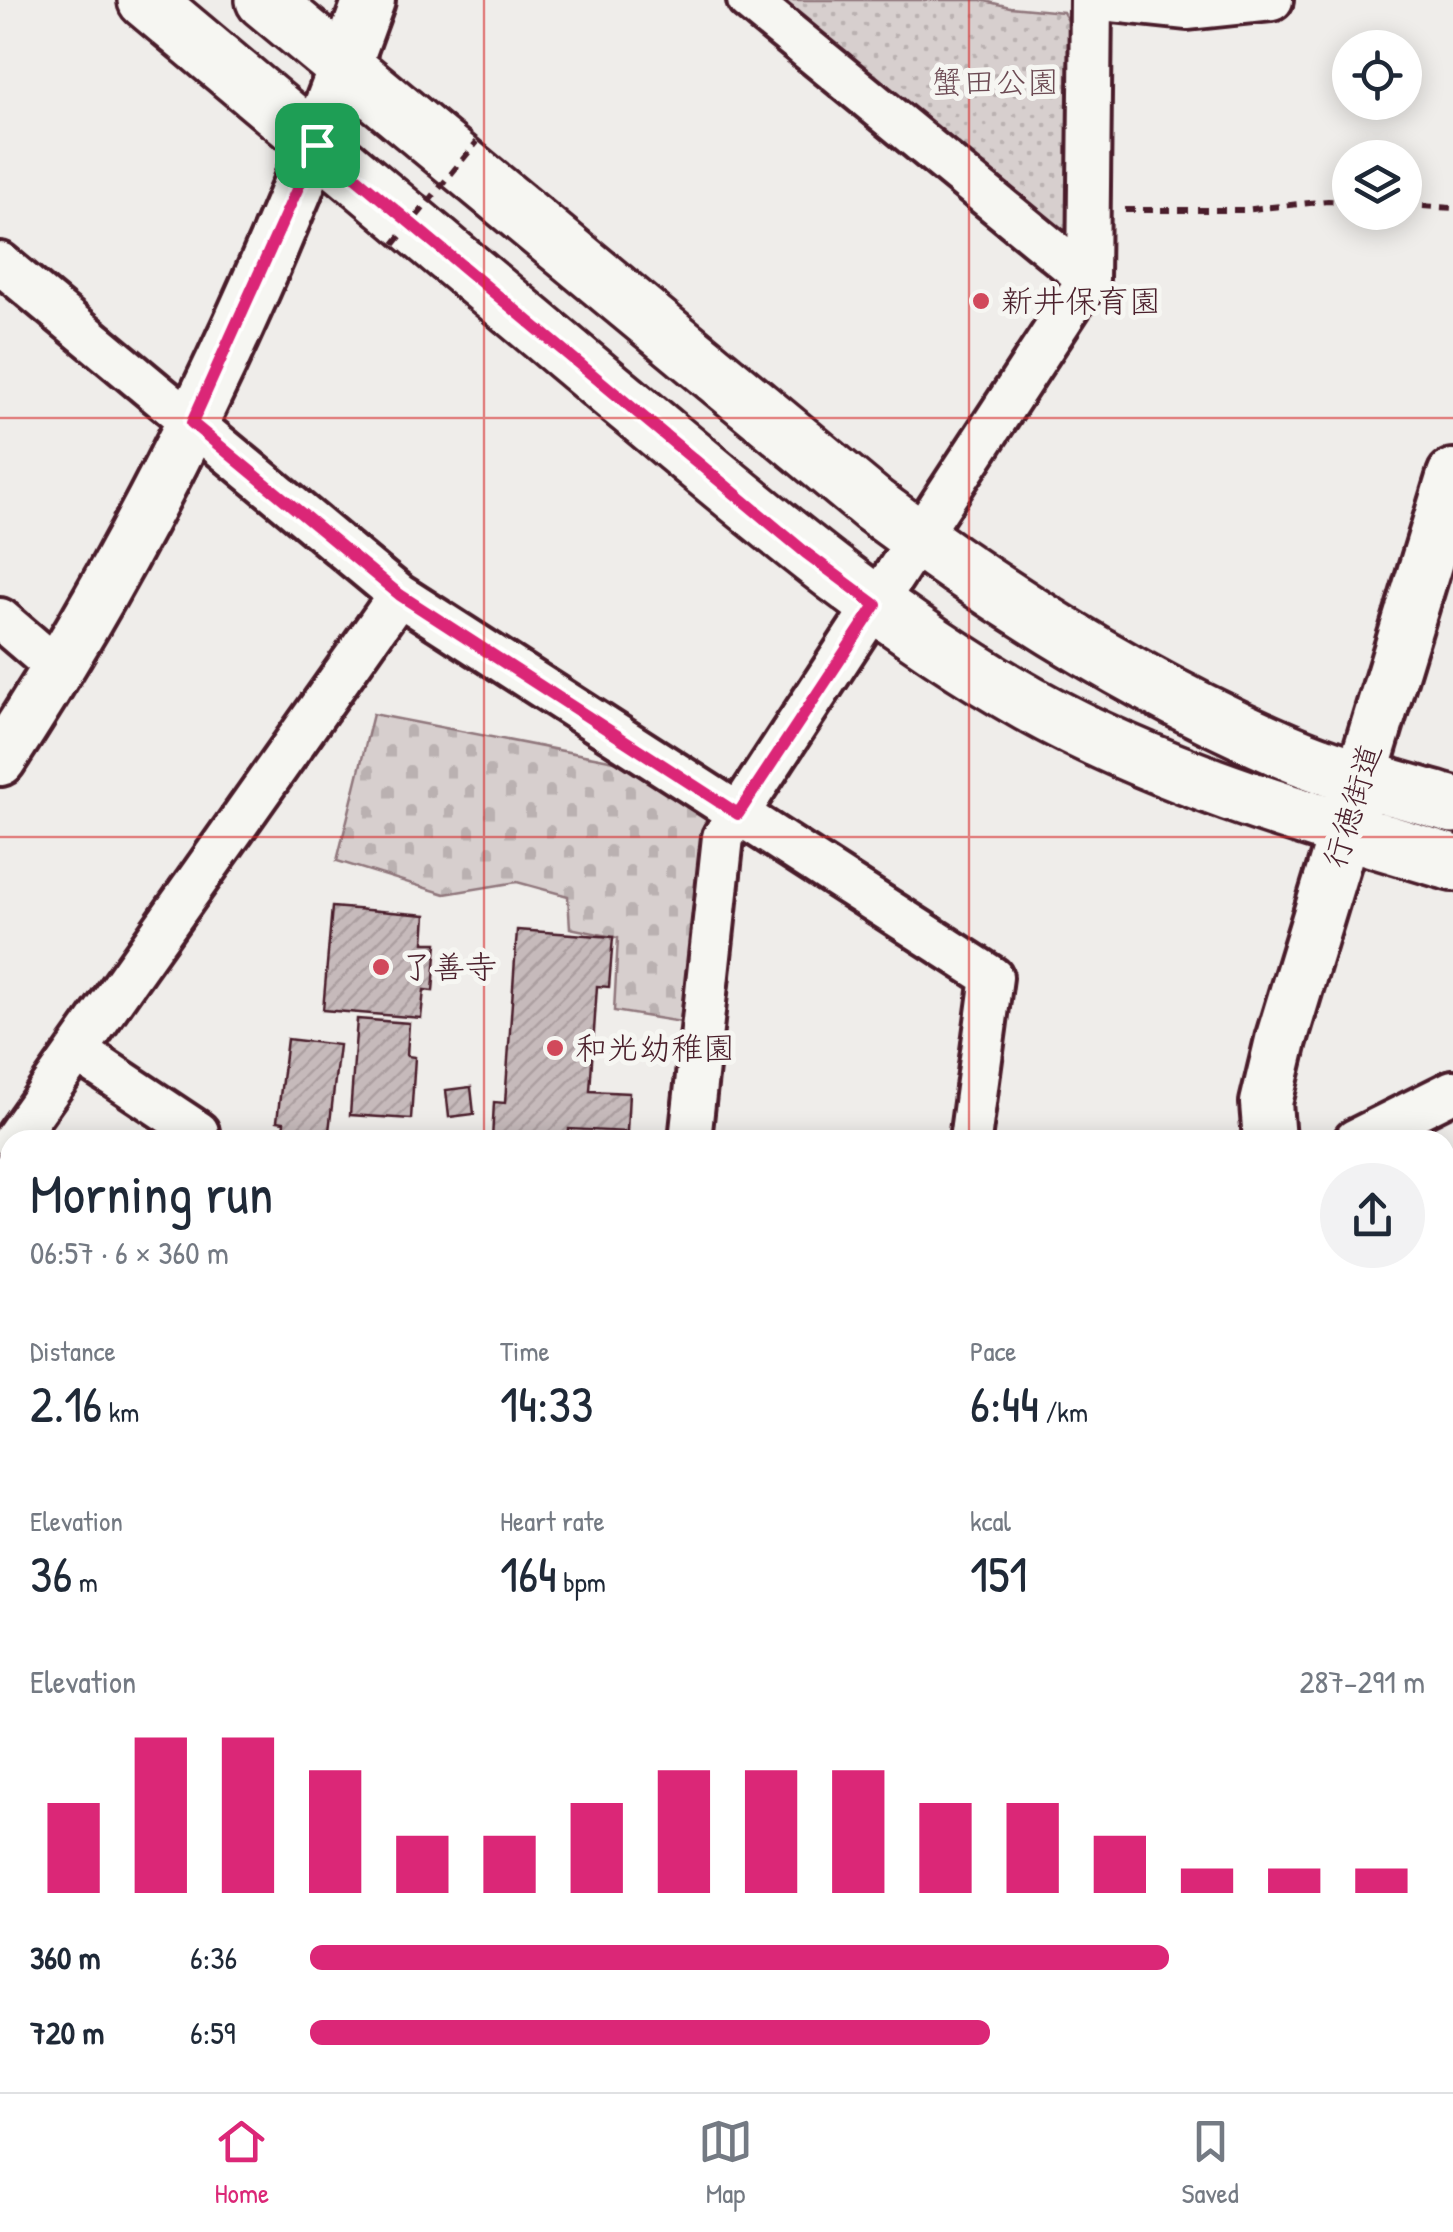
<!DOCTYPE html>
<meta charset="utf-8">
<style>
:root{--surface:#fff;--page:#f2f2f3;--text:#1f2937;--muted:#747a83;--line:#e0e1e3;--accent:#db2777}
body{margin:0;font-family:"Patrick Hand","Klee One",sans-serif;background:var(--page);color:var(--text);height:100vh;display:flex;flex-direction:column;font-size:38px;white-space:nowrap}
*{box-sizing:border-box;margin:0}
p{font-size:32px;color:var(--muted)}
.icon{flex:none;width:55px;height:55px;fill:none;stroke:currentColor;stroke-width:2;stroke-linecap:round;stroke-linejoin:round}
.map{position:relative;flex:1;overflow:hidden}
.details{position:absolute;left:0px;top:1130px;width:1455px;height:962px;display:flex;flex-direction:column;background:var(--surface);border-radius:30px 30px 0 0;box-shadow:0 5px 25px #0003}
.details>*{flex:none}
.buttons{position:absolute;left:1332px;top:30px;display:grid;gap:20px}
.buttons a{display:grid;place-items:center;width:90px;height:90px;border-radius:50%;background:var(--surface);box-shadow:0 5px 25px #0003;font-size:50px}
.pin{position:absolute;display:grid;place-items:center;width:85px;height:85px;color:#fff;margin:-42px;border-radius:20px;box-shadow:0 5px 15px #0006}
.round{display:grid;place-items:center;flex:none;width:105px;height:105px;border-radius:52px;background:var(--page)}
.headline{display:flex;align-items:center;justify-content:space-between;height:170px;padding:0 30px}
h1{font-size:55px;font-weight:600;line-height:75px}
.metrics{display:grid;grid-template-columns:repeat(3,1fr);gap:15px;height:170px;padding:10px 30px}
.metrics div{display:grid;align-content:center}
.metrics b{font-size:50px;font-weight:600}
.metrics small{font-size:28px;font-weight:400}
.metrics p{font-size:28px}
.chart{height:280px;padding:20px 30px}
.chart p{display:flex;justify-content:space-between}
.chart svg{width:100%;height:180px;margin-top:10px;stroke:var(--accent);stroke-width:6}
ul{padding:0 30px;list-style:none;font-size:32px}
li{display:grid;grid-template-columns:160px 120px 1fr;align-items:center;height:75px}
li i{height:25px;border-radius:12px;background:var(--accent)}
.dock{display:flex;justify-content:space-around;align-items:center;height:140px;border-top:2px solid var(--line);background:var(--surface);font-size:28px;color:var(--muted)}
.dock a{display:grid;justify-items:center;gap:5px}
.dock .on{color:var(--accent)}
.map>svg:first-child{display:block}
</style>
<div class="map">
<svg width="1453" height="2092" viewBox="0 0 1453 2092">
<defs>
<pattern id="cemetery-stones" width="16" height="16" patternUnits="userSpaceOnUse" patternTransform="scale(2.5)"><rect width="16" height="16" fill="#d7cfce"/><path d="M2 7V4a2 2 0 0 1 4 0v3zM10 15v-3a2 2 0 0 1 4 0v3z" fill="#bab1b1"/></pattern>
<pattern id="park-dots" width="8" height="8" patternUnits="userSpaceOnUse" patternTransform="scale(2.5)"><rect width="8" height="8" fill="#d7cfce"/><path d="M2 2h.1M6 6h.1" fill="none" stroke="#bab1b1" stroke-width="1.8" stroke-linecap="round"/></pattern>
<pattern id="building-hatch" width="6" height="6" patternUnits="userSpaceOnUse" patternTransform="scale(2.5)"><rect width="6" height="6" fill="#c6babb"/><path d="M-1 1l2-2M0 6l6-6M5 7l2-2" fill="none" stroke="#ac9fa1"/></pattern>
</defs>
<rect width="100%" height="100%" fill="#efedea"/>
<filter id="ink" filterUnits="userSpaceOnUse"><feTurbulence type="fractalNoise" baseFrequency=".01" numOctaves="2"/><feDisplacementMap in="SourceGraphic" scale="20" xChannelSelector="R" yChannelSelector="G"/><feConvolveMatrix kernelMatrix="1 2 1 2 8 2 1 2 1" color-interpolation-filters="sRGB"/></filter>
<g filter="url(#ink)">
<path fill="url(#cemetery-stones)" stroke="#90777c" stroke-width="2.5" d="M373 714 630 764 707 814 709 826 681 1022 614 1011 618 938 570 928 568 896 517 882 445 894 337 861Z"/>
<path fill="url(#park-dots)" stroke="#90777c" stroke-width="2.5" d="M773 0H981L1010 7 1063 12 1073 29V226L1057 232Z
M0 1593 10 1637V1725L0 1724Z"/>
<path fill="url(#building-hatch)" stroke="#4a1f2b" stroke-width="2.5" d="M332 907 426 915 424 943H437L433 991 424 990 421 1018 323 1010Z
M517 930 613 937 609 987 597 986 590 1091 629 1093 627 1132 569 1129 568 1140H492L494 1102 505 1103Z
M357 1019 409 1023 407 1056 415 1057 411 1119 350 1115Z
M287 1039 339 1045 328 1140H282L284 1122 277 1121Z
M471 1087 474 1114 449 1117 446 1090Z"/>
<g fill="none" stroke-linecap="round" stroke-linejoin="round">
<g stroke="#4a1f2b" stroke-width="28">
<path id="service" d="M0 2047 10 2040
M349 2082 353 2092"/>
</g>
<g stroke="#4a1f2b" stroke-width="48">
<path id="minor" d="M748 0 1088 279
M1103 0 1187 9 1272 0
M0 263 399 595 992 977 970 1140
M0 619 57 668
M78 1052 198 1132 199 1140
M14 1140 399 595
M690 1140 723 837 1088 279 1091 0
M1355 1140 1453 1091
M0 1284 10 1292
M1445 1389 1453 1394
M0 1739 10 1740
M0 1811 10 1824
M774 2082 778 2092"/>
</g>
<g stroke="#4a1f2b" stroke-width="58">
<path id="tertiary" d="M0 760C155 525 275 265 369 0
M1269 1140 1266 1103 1281 1040 1453 475
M1445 1976 1453 1974
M952 2092 993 2082"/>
</g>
<g stroke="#4a1f2b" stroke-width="62">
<path id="primary" d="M146 0C301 132 458 263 615 394 748 504 878 619 1029 704 1162 778 1308 820 1453 863
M264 0 873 505C1001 601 1138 687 1286 751 1339 774 1397 788 1453 805"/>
</g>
<path stroke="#4a1f2b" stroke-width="6" stroke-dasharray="10 8" stroke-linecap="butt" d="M1405 205 1453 208
M1125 210H1243L1328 201 1350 202"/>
<use href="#service" stroke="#f6f6f2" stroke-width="20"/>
<use href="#minor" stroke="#f6f6f2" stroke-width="40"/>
<use href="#tertiary" stroke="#f6f6f2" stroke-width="50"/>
<use href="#primary" stroke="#f6f6f2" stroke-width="55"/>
<path stroke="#4a1f2b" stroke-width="6" stroke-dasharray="10 8" stroke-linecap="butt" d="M394 244 477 142"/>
</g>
</g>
<g fill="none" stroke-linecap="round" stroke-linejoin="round" filter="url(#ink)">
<g stroke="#fff" stroke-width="20">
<path id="route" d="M317 145 806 553 876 605 738 814 400 595 192 423Z"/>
</g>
<use href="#route" stroke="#db2777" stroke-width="12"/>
</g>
<path fill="none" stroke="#d62828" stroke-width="2.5" stroke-opacity="0.55" d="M484 0V1140M969 0V1140M0 418H1453M0 837H1453M0 1255H10M1445 1255H1453M0 1674H10M1445 1674H1453M484 2082V2092M969 2082V2092"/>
<g fill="#d1495b" stroke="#f6f6f2" stroke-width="4">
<circle cx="981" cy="301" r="10"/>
<circle cx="381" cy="967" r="10"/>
<circle cx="555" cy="1048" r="10"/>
</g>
<g text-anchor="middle" stroke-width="10" stroke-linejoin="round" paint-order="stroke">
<g font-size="32" fill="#6d4b54" stroke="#f6f6f2">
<text x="995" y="93">蟹田公園</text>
</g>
<g font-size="32" fill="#4a1f2b" stroke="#f6f6f2" text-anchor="start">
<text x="1001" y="312">新井保育園</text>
<text x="401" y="978">了善寺</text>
<text x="575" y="1059">和光幼稚園</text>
</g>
<g font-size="32" fill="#4a1f2b" stroke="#f6f6f2">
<text transform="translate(1352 806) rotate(-73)" y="11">行徳街道</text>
</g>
</g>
</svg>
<div class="buttons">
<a><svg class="icon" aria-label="locate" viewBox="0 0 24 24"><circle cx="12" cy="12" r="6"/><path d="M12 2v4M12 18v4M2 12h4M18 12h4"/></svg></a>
<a><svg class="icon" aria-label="layers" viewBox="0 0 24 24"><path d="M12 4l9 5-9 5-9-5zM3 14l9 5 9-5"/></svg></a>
</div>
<div class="pin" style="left:317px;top:145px;background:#1e9e55"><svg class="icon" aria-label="arrive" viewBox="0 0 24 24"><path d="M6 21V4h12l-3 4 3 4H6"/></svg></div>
<section class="details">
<div class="headline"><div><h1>Morning run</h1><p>06:57 · 6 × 360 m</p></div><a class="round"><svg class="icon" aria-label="share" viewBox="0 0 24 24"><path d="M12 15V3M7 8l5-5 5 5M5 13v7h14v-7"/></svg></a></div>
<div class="metrics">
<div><p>Distance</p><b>2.16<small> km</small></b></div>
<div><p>Time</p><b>14:33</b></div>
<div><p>Pace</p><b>6:44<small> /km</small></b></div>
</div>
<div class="metrics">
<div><p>Elevation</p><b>36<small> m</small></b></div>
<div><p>Heart rate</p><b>164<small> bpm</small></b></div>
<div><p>kcal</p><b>151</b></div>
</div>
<div class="chart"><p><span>Elevation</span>287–291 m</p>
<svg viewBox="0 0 160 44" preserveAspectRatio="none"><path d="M5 44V22M15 44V6M25 44V6M35 44V14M45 44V30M55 44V30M65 44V22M75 44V14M85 44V14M95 44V14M105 44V22M115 44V22M125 44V30M135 44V38M145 44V38M155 44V38"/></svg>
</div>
<ul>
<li><b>360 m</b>6:36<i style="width:77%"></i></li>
<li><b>720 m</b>6:59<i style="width:61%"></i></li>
</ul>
</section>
</div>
<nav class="dock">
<a class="on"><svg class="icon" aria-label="home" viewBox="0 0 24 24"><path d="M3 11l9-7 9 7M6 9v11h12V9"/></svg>Home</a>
<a><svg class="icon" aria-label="map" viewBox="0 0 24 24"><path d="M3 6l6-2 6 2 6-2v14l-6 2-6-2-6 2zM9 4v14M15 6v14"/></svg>Map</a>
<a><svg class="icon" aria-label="saved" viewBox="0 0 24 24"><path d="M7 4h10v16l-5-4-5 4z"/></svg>Saved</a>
</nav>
